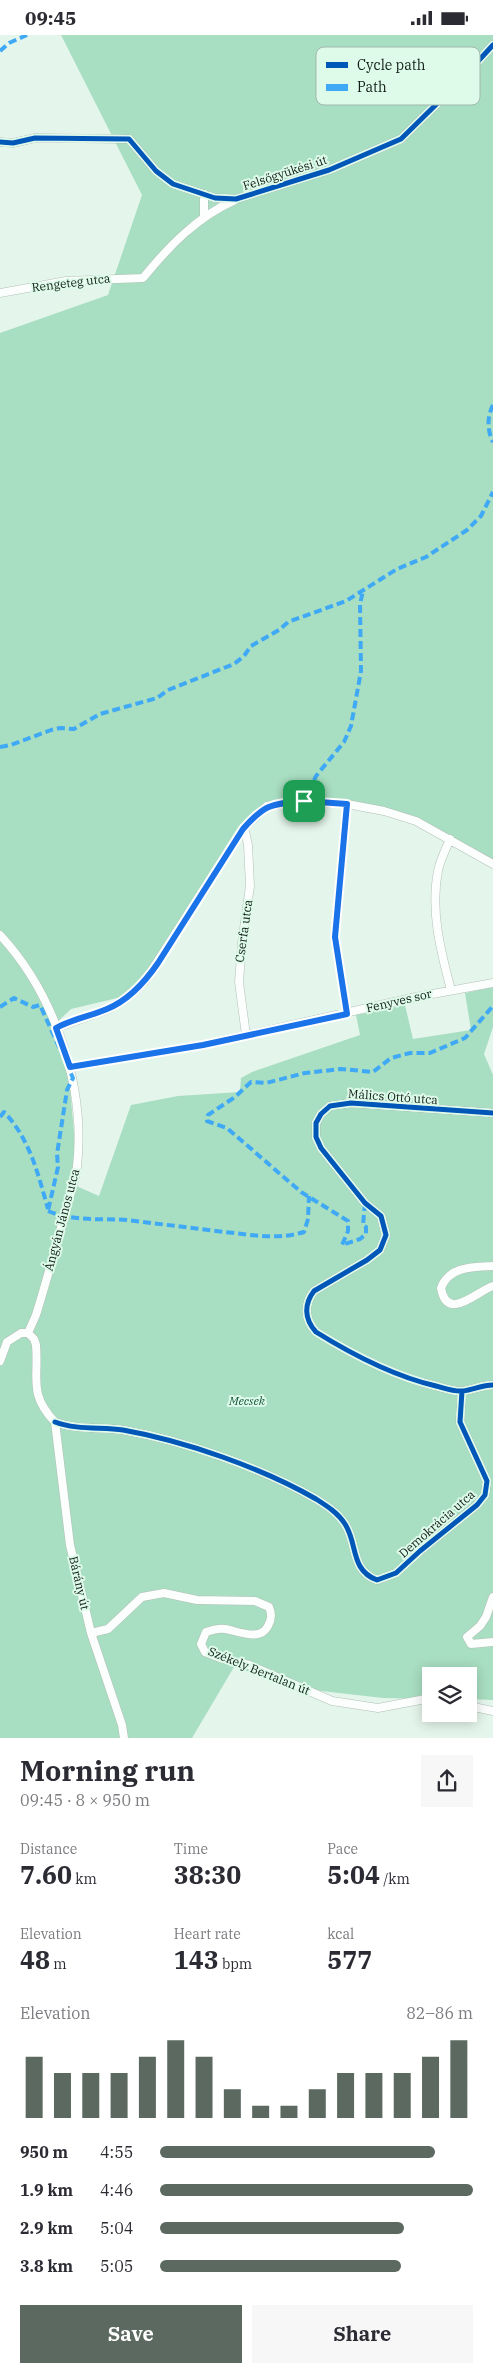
<!DOCTYPE html>
<meta charset="utf-8">
<style>
:root{--surface:#fff;--page:#f7f7f7;--text:#2b2b33;--muted:#7c7c81;--accent:#5c6961}
body{margin:0;font-family:"IBM Plex Serif",serif;background:var(--page);color:var(--text);height:100vh;display:flex;flex-direction:column;font-size:19px;white-space:nowrap}
*{box-sizing:border-box;margin:0}
p{font-size:16px;color:var(--muted)}
.icon{flex:none;width:28px;height:28px;fill:none;stroke:currentColor;stroke-width:2;stroke-linecap:round;stroke-linejoin:round}
.map{position:relative;height:1703px;overflow:hidden}
.side{display:flex;flex-direction:column;background:var(--surface);flex:1}
.side>*{flex:none}
.buttons{position:absolute;left:422px;top:1632px;display:grid;gap:10px}
.buttons a{display:grid;place-items:center;width:55px;height:55px;border-radius:0px;background:var(--surface);box-shadow:0 2px 12px #0003;font-size:25px}
.pin{position:absolute;display:grid;place-items:center;width:42px;height:42px;color:#fff;margin:-21px;border-radius:10px;box-shadow:0 2px 8px #0006}
.round{display:grid;place-items:center;flex:none;width:52px;height:52px;border-radius:0px;background:var(--page)}
.summary{display:flex;align-items:center;justify-content:space-between;height:85px;padding:0 20px}
h1{font-size:28px;font-weight:700;line-height:38px}
.metrics{display:grid;grid-template-columns:repeat(3,1fr);gap:8px;height:85px;padding:5px 20px}
.metrics div{display:grid;align-content:center}
.metrics b{font-size:25px;font-weight:700}
.metrics small{font-size:14px;font-weight:400}
.metrics p{font-size:14px}
.chart{height:140px;padding:10px 20px}
.chart p{display:flex;justify-content:space-between}
.chart svg{width:100%;height:90px;margin-top:5px;stroke:var(--accent);stroke-width:6}
.button{display:flex;gap:10px;margin-top:auto;padding:10px 20px}
.button a{flex:1;height:58px;border-radius:0px;background:var(--accent);color:#fff;font-size:20px;font-weight:700;line-height:58px;text-align:center}
.button a+a{background:var(--page);color:var(--text)}
ul{padding:0 20px;list-style:none;font-size:16px}
li{display:grid;grid-template-columns:80px 60px 1fr;align-items:center;height:38px}
li i{height:12px;border-radius:6px;background:var(--accent)}
.status{display:flex;justify-content:space-between;align-items:center;height:35px;padding:0 25px;background:var(--surface);direction:ltr}
.status svg{height:14px;fill:currentColor}
.map>svg:first-child{display:block}
</style>
<div class="status"><b>09:45</b><svg viewBox="0 0 49 12"><path d="M0 12V9h3v3zM5 12V6h3v6zM10 12V3h3v9zM15 12V0h3v12zM26 1h20v11H26zM47 4h2v5h-2z"/></svg></div>
<div class="map">
<svg width="493" height="1703" viewBox="0 0 493 1703">
<rect width="100%" height="100%" fill="#e4f5eb"/>
<path fill="#a8dec1" d="M61 0H493V829L416 786 347 769 267 771 243 794 158 928 130 960 71 974 53 991 68 1031 77 1131 74 1150 99 1161 131 1070 178 1061 240 1057 241 1043 252 1037 360 1000 356 980 405 970 413 1004 471 995 465 958 493 952V992L484 1019 493 1040V1665L469 1664V1641H431V1664L383 1663 304 1654 234 1632 192 1703H0V298L108 260 142 160Z"/>
<g fill="none" stroke-linecap="round" stroke-linejoin="round">
<g stroke="#b2c0b8" stroke-width="9">
<path id="minor" d="M0 107 13 108 35 103 129 104 156 136 173 149 215 163 236 164 329 135 401 104 457 49 493 10
M204 159V181
M0 258 66 246 143 243C169 211 197 182 235 165
M347 769 335 902 347 979
M244 792 248 810 250 851 242 908 239 947 246 1000
M450 804C446 814 440 825 438 836 430 876 441 917 451 955
M0 900C54 958 86 1051 77 1131 75 1148 68 1165 64 1182 55 1215 46 1248 36 1280L28 1298
M56 993 109 974 130 960 145 946 243 794 267 771 304 767 347 769 384 776 416 786 493 829
M70 1032 203 1010 416 962 493 948
M493 1078 351 1068 330 1071 321 1079 316 1088V1102L321 1113 365 1168 381 1181 386 1200 380 1215 367 1225 314 1256C304 1269 304 1284 316 1297 353 1320 393 1341 436 1351 444 1353 454 1357 463 1356 473 1355 482 1350 493 1350
M493 1231C473 1232 449 1231 441 1253 447 1288 477 1256 493 1251
M28 1298 34 1304 36 1310C39 1343 28 1359 55 1387
M0 1326 7 1307 21 1298H28
M55 1387C76 1395 101 1392 123 1395 185 1406 262 1433 316 1464 327 1471 338 1478 345 1489 358 1509 350 1535 377 1545L396 1538 420 1516 477 1470 485 1460 487 1446 460 1387 462 1356
M55 1387 70 1510 91 1598 122 1690 124 1703
M493 1562 486 1582 480 1591 467 1602 471 1609 493 1607
M91 1598 108 1594 142 1562 164 1558 197 1565 255 1566 269 1572C272 1579 272 1584 268 1591 260 1607 238 1596 225 1594 218 1593 212 1595 206 1597L201 1609 205 1617 220 1623 249 1630 332 1666 378 1673 431 1663
M469 1671 493 1676"/>
</g>
<use href="#minor" stroke="#fbfefc" stroke-width="8"/>
<path stroke="#3fa9f5" stroke-width="4" stroke-dasharray="8 4" stroke-linecap="butt" d="M0 16 9 8 27 0
M493 370C487 382 487 395 493 407
M0 712 11 710 51 695 60 693 74 694 100 679 157 663 168 655 234 629 244 621 251 611 279 595 288 587 346 566 397 534 426 522 467 495 481 481 493 457
M304 767 316 741 344 707 351 691 361 636 360 569 363 556
M0 972 14 963 33 972 40 970 73 1043 67 1055 57 1119 58 1132 48 1176
M0 1082 4 1077C30 1104 38 1139 48 1174
M365 1168 363 1190 366 1192V1199L360 1204 342 1210 348 1196V1186L301 1157 227 1093 207 1086 208 1080 235 1062 251 1047 266 1048 305 1038 341 1034 373 1037 391 1023 410 1018H430L465 1003 493 971
M48 1176C75 1187 100 1183 127 1185 160 1189 192 1193 225 1197 252 1200 278 1205 304 1197L308 1184 309 1161"/>
<g stroke="#defbea" stroke-width="8">
<path id="cycleway" d="M0 107 13 108 35 103 129 104 156 136 173 149 215 163 236 164 329 135 401 104 457 49 493 10
M493 1078 351 1068 330 1071 321 1079 316 1088V1102L321 1113 365 1168 381 1181 386 1200 380 1215 367 1225 314 1256C304 1269 304 1284 316 1297 353 1320 393 1341 436 1351 444 1353 454 1357 463 1356 473 1355 482 1350 493 1350
M55 1387C76 1395 101 1392 123 1395 185 1406 262 1433 316 1464 327 1471 338 1478 345 1489 358 1509 350 1535 377 1545L396 1538 420 1516 477 1470 485 1460 487 1446 460 1387 462 1356"/>
</g>
<use href="#cycleway" stroke="#0057b8" stroke-width="5"/>
</g>
<g fill="none" stroke-linecap="round" stroke-linejoin="round">
<g stroke="#fff" stroke-width="10">
<path id="route" d="M304 766 347 769 335 902 347 979 203 1010 70 1032 56 993C72 984 91 981 107 974 129 965 145 947 158 928L243 794C265 769 271 769 304 766Z"/>
</g>
<use href="#route" stroke="#1a73e8" stroke-width="6"/>
</g>
<g text-anchor="middle" stroke-width="4" stroke-linejoin="round" paint-order="stroke">
<g font-size="12" fill="#121d17" stroke="#defbea">
<text transform="translate(285 138) rotate(-18)" y="4">Felsőgyükési út</text>
<text transform="translate(71 248) rotate(-7)" y="4">Rengeteg utca</text>
<text transform="translate(244 896) rotate(-82)" y="4">Cserfa utca</text>
<text transform="translate(399 966) rotate(-13)" y="4">Fenyves sor</text>
<text transform="translate(393 1062) rotate(4)" y="4">Málics Ottó utca</text>
<text transform="translate(62 1185) rotate(-75)" y="4">Ángyán János utca</text>
<text transform="translate(437 1489) rotate(-41)" y="4">Demokrácia utca</text>
<text transform="translate(79 1548) rotate(77)" y="4">Bárány út</text>
<text transform="translate(259 1636) rotate(22)" y="4">Székely Bertalan út</text>
</g>
<g font-size="12" font-style="italic" fill="#125437" stroke="#defbea">
<text x="247" y="1370">Mecsek</text>
</g>
</g>
<rect x="316" y="12" width="164" height="58" rx="8" fill="#defbea" stroke="#a1b8ab" stroke-width="1"/>
<rect x="326" y="27" width="22" height="6" fill="#0057b8"/>
<rect x="326" y="49" width="22" height="7" fill="#3fa9f5"/>
<g font-size="14" fill="#121d17">
<text x="357" y="35">Cycle path</text>
<text x="357" y="57">Path</text>
</g>
</svg>
<div class="buttons">
<a><svg class="icon" aria-label="layers" viewBox="0 0 24 24"><path d="M12 4l9 5-9 5-9-5zM3 14l9 5 9-5"/></svg></a>
</div>
<div class="pin" style="left:304px;top:766px;background:#1e9e55"><svg class="icon" aria-label="arrive" viewBox="0 0 24 24"><path d="M6 21V4h12l-3 4 3 4H6"/></svg></div>
</div>
<section class="side">
<div class="summary"><div><h1>Morning run</h1><p>09:45 · 8 × 950 m</p></div><a class="round"><svg class="icon" aria-label="share" viewBox="0 0 24 24"><path d="M12 15V3M7 8l5-5 5 5M5 13v7h14v-7"/></svg></a></div>
<div class="metrics">
<div><p>Distance</p><b>7.60<small> km</small></b></div>
<div><p>Time</p><b>38:30</b></div>
<div><p>Pace</p><b>5:04<small> /km</small></b></div>
</div>
<div class="metrics">
<div><p>Elevation</p><b>48<small> m</small></b></div>
<div><p>Heart rate</p><b>143<small> bpm</small></b></div>
<div><p>kcal</p><b>577</b></div>
</div>
<div class="chart"><p><span>Elevation</span>82–86 m</p>
<svg viewBox="0 0 160 44" preserveAspectRatio="none"><path d="M5 44V14M15 44V22M25 44V22M35 44V22M45 44V14M55 44V6M65 44V14M75 44V30M85 44V38M95 44V38M105 44V30M115 44V22M125 44V22M135 44V22M145 44V14M155 44V6"/></svg>
</div>
<ul>
<li><b>950 m</b>4:55<i style="width:88%"></i></li>
<li><b>1.9 km</b>4:46<i style="width:100%"></i></li>
<li><b>2.9 km</b>5:04<i style="width:78%"></i></li>
<li><b>3.8 km</b>5:05<i style="width:77%"></i></li>
</ul>
<div class="button"><a>Save</a><a>Share</a></div>
</section>
